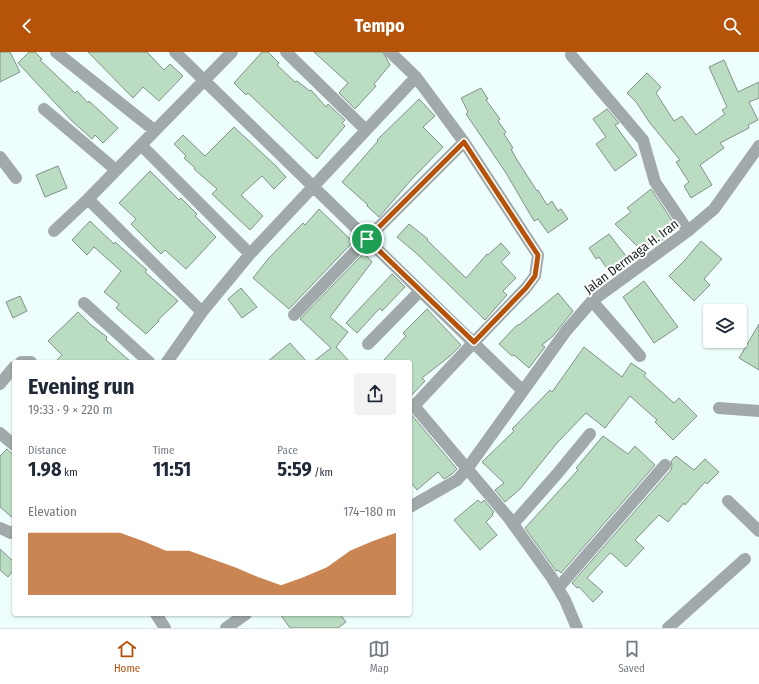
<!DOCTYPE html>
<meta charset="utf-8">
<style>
:root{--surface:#fff;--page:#f2f2f3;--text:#1f2937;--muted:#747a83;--line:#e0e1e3;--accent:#b45309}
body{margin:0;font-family:"Fira Sans Condensed",sans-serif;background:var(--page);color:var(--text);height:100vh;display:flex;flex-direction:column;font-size:15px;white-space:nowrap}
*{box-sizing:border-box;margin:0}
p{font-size:13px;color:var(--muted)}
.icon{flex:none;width:22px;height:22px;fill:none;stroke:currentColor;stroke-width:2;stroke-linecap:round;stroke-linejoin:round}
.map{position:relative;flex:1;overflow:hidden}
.sheet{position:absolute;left:12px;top:308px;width:400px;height:256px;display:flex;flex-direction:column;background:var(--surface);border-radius:4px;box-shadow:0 1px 3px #0004}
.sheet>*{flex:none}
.fabs{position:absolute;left:703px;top:252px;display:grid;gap:8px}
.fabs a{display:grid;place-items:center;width:44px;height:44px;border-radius:4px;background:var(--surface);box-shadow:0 1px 3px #0004;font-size:20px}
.pin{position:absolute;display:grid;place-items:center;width:34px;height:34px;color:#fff;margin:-17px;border:2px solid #fff;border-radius:50%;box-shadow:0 1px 4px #0007}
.round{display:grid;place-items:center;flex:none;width:42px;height:42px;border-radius:4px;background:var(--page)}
.head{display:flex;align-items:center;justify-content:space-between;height:68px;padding:0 16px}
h1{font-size:22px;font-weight:700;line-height:30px}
.metrics{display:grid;grid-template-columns:repeat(3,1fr);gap:6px;height:68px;padding:4px 16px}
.metrics div{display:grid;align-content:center}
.metrics b{font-size:20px;font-weight:700}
.metrics small{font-size:11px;font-weight:400}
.metrics p{font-size:11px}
.chart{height:112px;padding:8px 16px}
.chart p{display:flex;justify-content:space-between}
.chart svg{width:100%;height:72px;margin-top:4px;fill:var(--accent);opacity:.7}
header{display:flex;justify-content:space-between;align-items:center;height:52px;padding:0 16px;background:var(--accent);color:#fff;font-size:18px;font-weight:700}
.menu{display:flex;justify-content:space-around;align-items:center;height:56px;border-top:1px solid var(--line);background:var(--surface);font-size:11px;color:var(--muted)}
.menu a{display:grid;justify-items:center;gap:2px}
.menu .current{color:var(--accent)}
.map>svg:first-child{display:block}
</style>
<header><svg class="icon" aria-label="back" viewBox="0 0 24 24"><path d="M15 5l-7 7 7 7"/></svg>Tempo<svg class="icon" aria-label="search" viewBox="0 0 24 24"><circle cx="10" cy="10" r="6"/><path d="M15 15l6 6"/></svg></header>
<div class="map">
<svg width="759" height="576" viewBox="0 0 759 576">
<rect width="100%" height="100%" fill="#edfefc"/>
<path fill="#b9dcc2" stroke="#849287" d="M0 0H10L20 20 0 30Z
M29 0H35L42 7 40 8 75 41 77 39 88 51 89 49 118 76 103 91 95 83 92 87 71 68 18 11Z
M88 0H147L164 18 170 12 183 24 159 49 143 35 133 46Z
M262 0H268L279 11 277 13 295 30 297 29 310 39 311 38 326 55 328 52 345 68 342 71 345 74 317 107 248 41 246 43 234 31Z
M314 0H383L390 13 374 32 376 34 355 57 339 41 348 31Z
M724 8 738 40 759 30V46L749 50 758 68 748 73 749 76 720 91 724 96 700 113 712 133 691 146 684 134 689 130 676 110 680 108 650 71 636 50 627 41 647 21 661 35 656 41 674 69 682 64 696 83 725 62 722 58 727 55 709 15Z
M481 36 488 47 486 48 500 67 498 69 506 80 504 82 513 96 511 97 517 108 537 139 538 138 547 153 552 149 558 159 561 157 568 167 548 181 538 167 534 169 506 121 466 62 468 60 461 46Z
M419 47 435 64 423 75 443 95 412 127 379 165 367 154 368 153 342 130 378 89 377 88Z
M607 57 619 71 615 73 637 103 615 119 596 92 606 85 593 67Z
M234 75 275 113 286 125 274 137 262 124 241 143 263 164 250 178 212 142 217 137 194 117 195 116 184 106 186 104 174 92 183 83 205 104Z
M58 114 67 136 45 145 36 123Z
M150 119 179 148 181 146 197 162 195 164 216 185 186 217 165 198 161 202 131 172 136 167 119 151Z
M651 137 677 176 667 182 668 184 657 192 654 188 641 198 615 172 631 160 627 156Z
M319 157 353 190 289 257 253 226 268 207 297 177 303 171 305 173Z
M90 169 114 192 115 190 147 218 145 220 178 249 158 268 159 269 146 282 116 256 119 252 104 240 121 219 94 195 87 203 72 188Z
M409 172 428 187 427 188 466 226 487 202 488 203 501 191 510 201 501 210 516 226 503 239 507 243 485 268 416 201 397 185Z
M609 182 629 208 610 221 599 205 596 207 589 196Z
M701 189 722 207 704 227 710 233 694 249 669 224 685 208Z
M364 201 372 210 330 265 348 280 336 295 350 310H313L331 296 300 267Z
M392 222 405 235 382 259 380 256 357 281 346 271Z
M644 229 678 275 654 291 623 245Z
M241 236 257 255 242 266 228 247Z
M558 241 573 259 553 284 542 293 545 295 529 316 514 303 512 304 499 292 517 273H519Z
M20 244 27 259 13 266 6 250Z
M427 257 461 293 450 304 422 326 425 329 410 345V310H382L406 284 403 281Z
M78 260 90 272 107 285 106 288 131 310H55L62 303 48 289Z
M759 272V318L739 306Z
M290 291 307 310H267Z
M584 295 622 325 631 311 646 321 644 324 674 351 679 346 697 364 673 388 655 370 657 368 630 344 605 376 586 361 557 391 520 437 505 450 495 438 504 431 482 410 514 379 512 377 550 338 552 340Z
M410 361 457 417 452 422 444 427 438 420 417 438 410 429Z
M603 384 628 402 635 394 655 413 561 521 558 518 556 519 525 476 578 418 576 416Z
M7 397 14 404V467L0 455V404Z
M676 404 694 418 705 407 719 420 707 432 705 430 685 453 684 451 668 470 659 463 635 488 644 496 626 515 611 501 609 502 587 526 603 540 593 550 579 535 577 536 572 531 671 418 672 414 671 409Z
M478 448 481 451 484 448 494 460 492 462 493 463 486 470 497 483 480 498 454 468Z
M0 497 14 510V517L8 525 0 518Z
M280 562H340L346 570 338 576H290Z"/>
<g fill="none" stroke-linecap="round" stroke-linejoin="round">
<path stroke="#a1a9ab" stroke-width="12" d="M56 0 154 78
M175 0 523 339
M286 0 366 78
M390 0 416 25 464 90 538 203 535 224 526 236 474 290 414 354 508 465 552 526 565 548 577 576
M571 3 643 88 655 130 688 179
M44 57 116 118
M141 93 250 202
M0 105 16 126
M88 147 202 260
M54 179 88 147 232 0
M592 249 640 304
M84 251 149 310
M294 263 367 187 464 90
M368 292 420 239
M21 310H31
M167 310 202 260 250 202 416 25
M0 332 14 315
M719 356 759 359
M0 381 14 393
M728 449 759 479
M410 455 457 428 467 417 566 279 592 249 688 179 714 157 759 94
M513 472 557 422 590 382
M0 476 11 481 14 479
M558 536 665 413
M156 562 165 576
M226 576 246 562
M668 576 745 507"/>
</g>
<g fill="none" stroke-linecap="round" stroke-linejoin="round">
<g stroke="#fff" stroke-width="8">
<path id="route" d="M464 90 538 203 535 224 526 236 474 290 367 187Z"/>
</g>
<use href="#route" stroke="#b45309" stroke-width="5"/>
</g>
<g text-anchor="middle" stroke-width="4" stroke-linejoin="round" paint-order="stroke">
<g font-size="13" fill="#192120" stroke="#fff">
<text transform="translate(631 204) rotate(-37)" y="5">Jalan Dermaga H. Iran</text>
</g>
</g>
</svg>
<div class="fabs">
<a><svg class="icon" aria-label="layers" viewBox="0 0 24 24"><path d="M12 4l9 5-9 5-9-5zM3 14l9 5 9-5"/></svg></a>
</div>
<div class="pin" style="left:367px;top:187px;background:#1e9e55"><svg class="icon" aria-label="arrive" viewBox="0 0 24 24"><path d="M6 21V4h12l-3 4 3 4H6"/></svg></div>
<section class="sheet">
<div class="head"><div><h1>Evening run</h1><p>19:33 · 9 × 220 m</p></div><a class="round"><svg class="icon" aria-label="share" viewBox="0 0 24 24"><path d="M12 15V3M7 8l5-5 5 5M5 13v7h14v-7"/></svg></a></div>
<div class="metrics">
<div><p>Distance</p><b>1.98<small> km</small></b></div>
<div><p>Time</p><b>11:51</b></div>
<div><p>Pace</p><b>5:59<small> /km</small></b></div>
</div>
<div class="chart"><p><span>Elevation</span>174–180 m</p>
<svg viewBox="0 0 160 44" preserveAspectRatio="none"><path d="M0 44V6L10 6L20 6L30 6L40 6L50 11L60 17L70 17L80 22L90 27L100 33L110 38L120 33L130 27L140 17L150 11L160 6V44z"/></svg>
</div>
</section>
</div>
<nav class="menu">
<a class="current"><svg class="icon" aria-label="home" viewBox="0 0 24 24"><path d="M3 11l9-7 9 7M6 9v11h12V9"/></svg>Home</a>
<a><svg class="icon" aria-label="map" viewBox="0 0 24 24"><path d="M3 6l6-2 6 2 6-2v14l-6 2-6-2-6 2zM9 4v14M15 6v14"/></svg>Map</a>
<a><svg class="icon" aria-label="saved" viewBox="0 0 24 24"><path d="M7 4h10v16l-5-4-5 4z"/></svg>Saved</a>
</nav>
